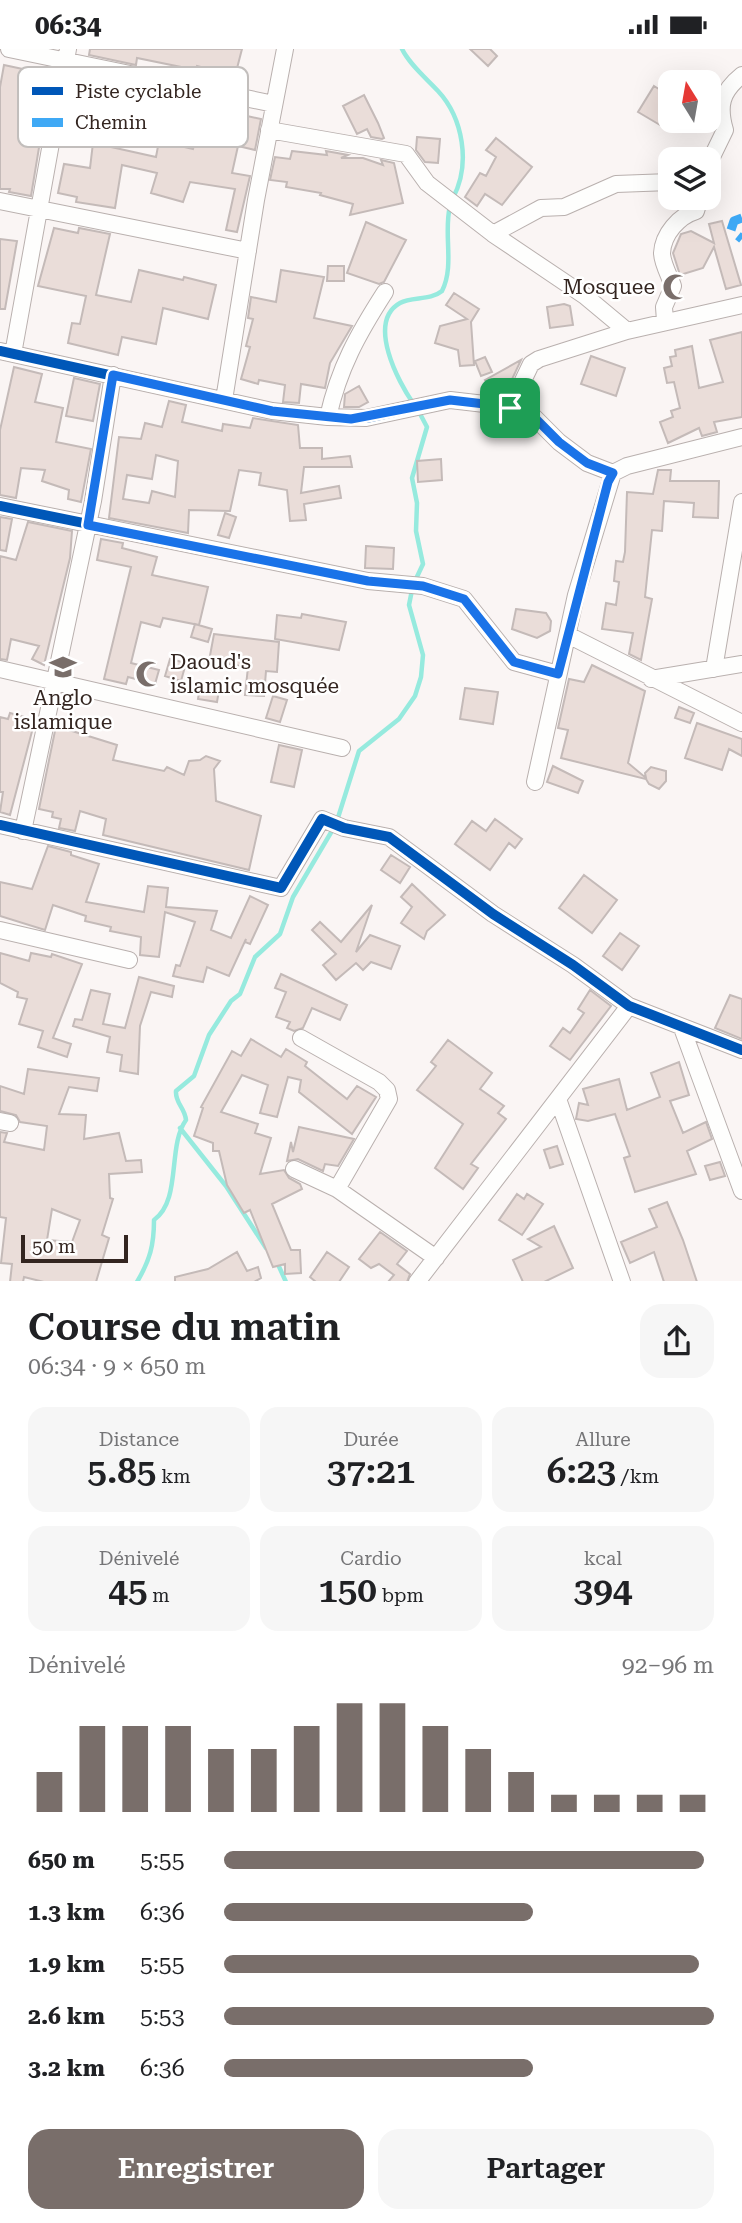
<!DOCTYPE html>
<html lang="fr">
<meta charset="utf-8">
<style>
:root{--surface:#fff;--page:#f6f6f6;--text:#202124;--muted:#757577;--accent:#796e6a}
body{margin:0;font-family:"Roboto Serif",serif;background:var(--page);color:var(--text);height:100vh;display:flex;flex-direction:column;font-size:26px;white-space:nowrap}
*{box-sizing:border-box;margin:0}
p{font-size:23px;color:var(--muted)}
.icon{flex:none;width:38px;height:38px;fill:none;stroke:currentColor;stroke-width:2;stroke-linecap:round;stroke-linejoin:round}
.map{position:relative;height:1232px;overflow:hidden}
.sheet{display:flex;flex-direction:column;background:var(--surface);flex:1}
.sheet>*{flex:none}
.needle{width:46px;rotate:349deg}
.tools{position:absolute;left:658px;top:21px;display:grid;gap:14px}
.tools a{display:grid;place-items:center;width:63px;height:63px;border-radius:14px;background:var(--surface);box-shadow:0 7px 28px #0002;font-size:35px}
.scale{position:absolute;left:21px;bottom:18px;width:107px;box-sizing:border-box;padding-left:7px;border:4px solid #332520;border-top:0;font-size:19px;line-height:24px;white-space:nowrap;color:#332520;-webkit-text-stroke:5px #fff;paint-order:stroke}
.pin{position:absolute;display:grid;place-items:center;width:60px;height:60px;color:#fff;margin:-30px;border-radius:14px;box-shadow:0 4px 10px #0006}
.round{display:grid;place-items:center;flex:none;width:74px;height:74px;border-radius:21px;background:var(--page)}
.summary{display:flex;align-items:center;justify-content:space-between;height:119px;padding:0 28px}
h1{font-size:38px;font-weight:600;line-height:52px}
.metrics{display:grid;grid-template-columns:repeat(3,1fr);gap:10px;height:119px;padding:7px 28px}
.metrics div{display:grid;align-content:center;border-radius:18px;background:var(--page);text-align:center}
.metrics b{font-size:35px;font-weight:600}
.metrics small{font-size:19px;font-weight:400}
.metrics p{font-size:19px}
.chart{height:196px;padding:14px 28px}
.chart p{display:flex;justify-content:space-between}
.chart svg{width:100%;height:126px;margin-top:7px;stroke:var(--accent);stroke-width:6}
.action{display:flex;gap:14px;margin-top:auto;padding:14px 28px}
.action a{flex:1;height:80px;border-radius:21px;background:var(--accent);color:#fff;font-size:28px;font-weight:600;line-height:80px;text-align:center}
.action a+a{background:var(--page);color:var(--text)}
ul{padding:0 28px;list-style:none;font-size:23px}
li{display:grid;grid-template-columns:112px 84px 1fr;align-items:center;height:52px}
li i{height:18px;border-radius:9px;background:var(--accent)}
.status{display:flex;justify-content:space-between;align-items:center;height:49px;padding:0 35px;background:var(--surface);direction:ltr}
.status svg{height:19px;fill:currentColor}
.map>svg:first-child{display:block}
</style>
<div class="status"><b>06:34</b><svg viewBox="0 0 49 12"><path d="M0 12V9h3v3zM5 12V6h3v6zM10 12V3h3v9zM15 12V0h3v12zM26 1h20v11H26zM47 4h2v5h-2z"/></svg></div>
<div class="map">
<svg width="742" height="1233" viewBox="0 0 742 1233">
<rect width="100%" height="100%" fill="#faf5f4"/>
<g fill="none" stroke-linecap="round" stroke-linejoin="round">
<path stroke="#96eade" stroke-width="4.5" d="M402 0C410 16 426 29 438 42 463 69 471 115 453 149
M413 354C399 334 366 273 400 254 412 247 430 252 442 242 455 216 443 185 450 157
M415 532 423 515 416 482 417 454 412 429 427 378 418 361
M180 1079 226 1137 266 1199
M276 1211 286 1233
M137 1233C150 1211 154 1196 154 1171 182 1151 167 1097 186 1071 185 1059 175 1054 176 1042L194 1027 209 986 231 952 240 945 255 908 280 885 293 848 336 775 359 702 399 670 415 647 421 628 423 606 409 556 412 541"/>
</g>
<path fill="#eaddd9" stroke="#c4bab8" stroke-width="2" fill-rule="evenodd" d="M90 0H242L235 27 197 17 196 21 137 9 136 16 89 6Z
M470 0H490L497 7 488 17Z
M4 16 51 26 31 147 9 143 10 140H0V38Z
M654 37 670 47V59L660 76 638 63Z
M364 46 378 74 384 89 382 90 371 88 367 80 357 85 343 57Z
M247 67 261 70 255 101 238 97 232 124 250 127 237 183 226 181 235 140 190 133 183 153 151 144 157 124 122 116 115 159 76 153 77 148 58 144 64 115 90 119 93 94 156 108 159 92 193 100 201 68 245 77Z
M417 88 440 90 438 114 425 113 416 101Z
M496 89 532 118 502 156 485 145 477 157 465 148 480 124 486 127 496 108 486 101Z
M292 102 327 106 326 102 348 106 341 109H363L383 116 381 111 394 114 403 154 350 166 353 155 320 146 321 144 286 138 287 133 270 131 275 108 290 110Z
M722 172 741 236 726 240 714 198 703 219 680 226 673 204 681 185 691 182 714 194 709 175Z
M366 173 406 191 384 233 379 235 347 224Z
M54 179 78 184 79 179 110 185 96 246 131 253 139 221 183 231 184 228 216 236 208 270 163 259 156 295 122 288 118 306 68 294 72 274 80 275 86 247 38 237Z
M0 190 17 192 5 260H0Z
M328 217H344V232H327Z
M281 221 324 228 314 269 352 277 330 314 325 339 301 335 299 354 283 353 285 336 259 331 258 335 241 330 250 298 246 297 253 270 248 269 251 248 276 253Z
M454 244 479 260 471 273 474 316 460 317 458 301 435 294 440 277 467 270 446 256Z
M564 255 570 257 573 276 550 279 547 258Z
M742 283V368L714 373 717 383 702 387 699 379 668 394 660 373 673 368 671 362 680 359 674 333 667 334 664 319 672 317 670 308 676 307 675 301 692 297 699 339 723 333 710 291Z
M591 307 625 319 616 347 581 335Z
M485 308 492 323 481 327 475 312Z
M521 311 506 343 504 339 495 345 485 331Z
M14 318 42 325 35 353 63 359 56 393 91 400 81 453 68 450 69 441 42 432 45 421 21 419 16 449 0 446V381Z
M74 329 100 335 93 372 66 367Z
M359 337 368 353 359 358H344L345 345Z
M169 352 186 356 182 373 222 382 223 375 250 379 253 369 298 376 300 399H322V410L350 407 352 418H304L301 444 339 437 341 449 304 455 306 471 290 472 287 441 259 436 261 424 239 421 230 462 189 461 188 484 109 469 119 388 141 390 145 374 162 378ZM156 406 178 412 175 448 152 442 149 454 123 450 127 426 152 430Z
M509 370 522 375 521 387 506 384Z
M441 410 442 431 418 433 417 412Z
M658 421H671L670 432H719L718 469 693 468 694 454 664 452 662 482 652 481 645 548 652 550 641 611 629 605 633 584 602 580 606 554 616 556 619 533 614 532 616 512 623 513 625 503 627 443 653 445Z
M225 464 236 468 229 489 218 486Z
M0 468 12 470 6 502 0 501Z
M28 473 72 482 70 509 44 616 32 610 39 597 11 590 7 611 0 610V507L16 511Z
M101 490 123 494 122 499 157 508 152 526 208 538 199 576 163 569 160 578 141 573 131 614 159 621 155 635 128 628 126 635 104 630 131 518 97 511Z
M366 497 394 499 393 520 365 519Z
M516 560 546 564 551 572 550 582 537 589 512 580Z
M302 565 346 573 339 601 275 590 277 566 301 569Z
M195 575 212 580 208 593 191 588Z
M214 585 279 593 277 623 266 622 264 647 245 646 248 618 209 612Z
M170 610 186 614 181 632 165 627Z
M592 616 645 642 628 714 646 729 645 724 651 718 666 722V732L659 740 649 735 646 730 561 709 568 681 558 679 569 630 584 633Z
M200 638 219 641 217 653 198 650Z
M465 639 498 643 493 675 460 670Z
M273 647 287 651 280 673 266 669Z
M679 658 694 664 690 674 675 669Z
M10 664 35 671 10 766 0 763 3 743H0V668L8 670Z
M697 674 742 690V707L729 700 722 721 685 709Z
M56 677 117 696 113 711 164 722 167 718 184 726 189 712 200 711 206 707 220 712 214 720 216 752 261 767 249 821 103 786 106 770 80 762 75 782 59 779 61 770 52 768 53 763 39 760Z
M279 696 302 701 294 738 271 733Z
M553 717 583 732 578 744 547 733Z
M495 770 522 790 515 799 509 794 490 821 455 795 472 772 486 782Z
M48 797 71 803V806L99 815 86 853 144 863 148 837 168 839 166 858 217 862 211 881 231 889 250 847 268 856 250 895 245 893 246 890 229 927 207 918 203 933 182 929 173 927 176 916 180 917 195 873 165 863 159 908 140 906 141 888 110 882 111 878 85 872 86 867 53 856 45 881 0 867V833L32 840Z
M391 806 410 818 400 834 381 821Z
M584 826 617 851 592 884 559 859Z
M412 835 445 866 427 882 424 890 401 874 412 858 401 848Z
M372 856 356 903 370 886 400 897 391 920 371 913 363 921 356 914 336 931 323 916 336 905 312 881 320 873 341 893Z
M620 884 639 897 622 921 603 907Z
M0 904 29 912 31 904 51 908 52 905 82 915 53 989 71 995 67 1008 38 998 43 982 19 975 27 950 17 948 18 943 0 934Z
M281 925 347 956 340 971 312 959 303 979 294 982 287 979 290 973 276 968 286 943 275 939Z
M139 928 174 937 172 948 151 943 140 977 138 1025 120 1022 122 1006 107 1003 110 988 73 977 75 970 82 971 91 941 110 945 103 975 125 979Z
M590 941 611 957 570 1011 550 997 563 979 570 984 584 964 578 960Z
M730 946 742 950V990L715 979Z
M251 990 281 1008 286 1000 307 1013 305 1017 347 1050 357 1037 376 1048 352 1085 299 1043 301 1031 288 1028 277 1068 260 1064 268 1036 242 1026 221 1063 258 1075 255 1084 271 1089 260 1125 284 1121 289 1129 300 1135 302 1140 272 1155 291 1201H300L301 1224 285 1225V1215L273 1218 250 1161 244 1164 227 1136 219 1102H213V1094L194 1087 203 1059 201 1058 232 1002 241 1007Z
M448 991 492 1024 480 1040 504 1057 498 1064 506 1070 471 1115 478 1119 463 1140 435 1119 463 1075 417 1041 436 1017 431 1013Z
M679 1013 689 1046 670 1052 683 1084 706 1073 712 1090 687 1102 696 1125 635 1143 624 1109 630 1107 615 1065 588 1072 576 1070 579 1054 588 1056 583 1040 619 1030 627 1061 660 1048 651 1024Z
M28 1020 99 1029 97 1042 69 1038 59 1065 86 1066 84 1090 119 1084 126 1112 141 1111 142 1123 109 1125 110 1149 113 1150 102 1186 109 1189 96 1233H44L24 1228 23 1233H10L12 1215 1 1214 6 1169 0 1168V1083L7 1084 4 1093 44 1101 47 1077 20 1073 16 1066 0 1062V1037L24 1045ZM52 1160 80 1171 72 1193 47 1191Z
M299 1078 354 1090 338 1117 325 1115 323 1122 298 1110 287 1112 291 1093 293 1103Z
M557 1097 563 1115 550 1119 544 1101Z
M720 1113 725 1127 710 1131 705 1117Z
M517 1145 524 1150 527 1145 543 1155 522 1186 499 1171Z
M667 1153 683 1191 697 1233H664L654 1203 630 1214 621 1193 657 1178 649 1160Z
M554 1177 573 1219 544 1233H523L513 1211 541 1198 528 1190Z
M380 1183 407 1202 397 1215 410 1225 407 1233H388L394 1226 379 1215 371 1219 359 1210Z
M237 1203 247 1222 258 1218 261 1229 254 1233H175V1228L208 1220Z
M327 1203 349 1218 339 1233H316L310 1228Z"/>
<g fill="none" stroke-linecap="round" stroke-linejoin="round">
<g stroke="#b9b0ae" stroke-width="18">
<path id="minor" d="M9 0 274 55
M269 81 406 105 427 134 493 185 585 247 627 282
M709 114 725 81C718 57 721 43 742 26
M0 152 248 202
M493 185 541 159 564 158 616 135 670 133
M665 272 664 258 673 237C670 228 662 214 662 204 663 185 679 167 696 162L700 149
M0 302 272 362 328 368 366 369 450 351 502 357 534 368 559 393 587 414 613 424
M13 305 68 0
M224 351 256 151 285 0
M510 359 531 315 539 310 627 282 742 256
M328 368C339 319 358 285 385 243
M0 457 368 532 423 537 464 550 514 613 558 625
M568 586 742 674
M0 620 342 699
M714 620 742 453
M651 630 742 615
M535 733 576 546 613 424 627 417 742 388
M0 776 281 839 322 770 344 779 389 788 493 865 573 916 629 957 742 1001
M23 782 93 452 113 326
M0 881 129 911
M682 979 742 1142
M301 989 379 1033 387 1041 389 1050 337 1140
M558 1050 622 1233
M0 1072 10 1074
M294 1120 337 1140 436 1209
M417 1233 629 957"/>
</g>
<use href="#minor" stroke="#fefefd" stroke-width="16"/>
<path stroke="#3fa9f5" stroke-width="9" stroke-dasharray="18 9" stroke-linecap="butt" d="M742 169 734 172 731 181 742 190"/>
<g stroke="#fff" stroke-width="15">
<path id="cycleway" d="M0 302 272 362 328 368 366 369 450 351 502 357 534 368 559 393 587 414 613 424
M0 457 368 532 423 537 464 550 514 613 558 625
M0 776 281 839 322 770 344 779 389 788 493 865 573 916 629 957 742 1001"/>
</g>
<use href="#cycleway" stroke="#0057b8" stroke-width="10"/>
</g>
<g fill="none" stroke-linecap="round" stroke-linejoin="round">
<g stroke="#fff" stroke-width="14">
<path id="route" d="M113 326 272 362 351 370 450 351 502 357 534 368 559 393 587 414 613 424 608 433 558 625 514 613 464 550 423 537 368 532 88 476Z"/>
</g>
<use href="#route" stroke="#1a73e8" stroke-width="9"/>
</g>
<defs>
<g id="mosque-bare" transform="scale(2.1)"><path d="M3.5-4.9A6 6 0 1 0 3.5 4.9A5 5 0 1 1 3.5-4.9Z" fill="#796e6a" stroke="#fff" stroke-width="2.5" paint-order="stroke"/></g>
<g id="school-bare" transform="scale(2.1)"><path d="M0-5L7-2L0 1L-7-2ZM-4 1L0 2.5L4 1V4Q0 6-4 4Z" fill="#796e6a" stroke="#fff" stroke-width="2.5" paint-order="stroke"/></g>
</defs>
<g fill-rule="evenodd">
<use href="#mosque-bare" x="676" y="238"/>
<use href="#school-bare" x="63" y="618"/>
<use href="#mosque-bare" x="149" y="625"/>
</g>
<g text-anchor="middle" stroke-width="5" stroke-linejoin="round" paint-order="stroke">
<g font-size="21" fill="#332520" stroke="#fff" text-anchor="end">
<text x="655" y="245">Mosquee</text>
<text x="170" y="620" text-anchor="start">Daoud's<tspan x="170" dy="24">islamic mosquée</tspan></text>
<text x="63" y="656" text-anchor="middle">Anglo<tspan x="63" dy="24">islamique</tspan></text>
</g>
</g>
<rect x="18" y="18" width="230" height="80" rx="10" fill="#fff" stroke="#c2bebc" stroke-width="2"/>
<rect x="32" y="38" width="31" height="8" fill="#0057b8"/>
<rect x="32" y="69" width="31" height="9" fill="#3fa9f5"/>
<g font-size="19" fill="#332520">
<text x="75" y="49">Piste cyclable</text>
<text x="75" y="80">Chemin</text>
</g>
</svg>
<div class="tools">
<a><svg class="needle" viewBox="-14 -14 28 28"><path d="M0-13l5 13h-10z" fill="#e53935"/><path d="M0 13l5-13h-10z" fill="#757577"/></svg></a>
<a><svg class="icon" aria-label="layers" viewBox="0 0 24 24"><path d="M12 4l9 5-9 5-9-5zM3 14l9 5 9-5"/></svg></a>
</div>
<div class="scale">50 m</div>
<div class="pin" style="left:510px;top:359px;background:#1e9e55"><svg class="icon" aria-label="arrive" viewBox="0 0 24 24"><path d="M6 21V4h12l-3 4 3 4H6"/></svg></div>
</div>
<section class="sheet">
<div class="summary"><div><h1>Course du matin</h1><p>06:34 · 9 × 650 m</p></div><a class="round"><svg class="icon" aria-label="share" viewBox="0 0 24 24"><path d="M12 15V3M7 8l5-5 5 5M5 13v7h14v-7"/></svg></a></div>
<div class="metrics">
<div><p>Distance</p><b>5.85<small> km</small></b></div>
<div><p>Durée</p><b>37:21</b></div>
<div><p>Allure</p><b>6:23<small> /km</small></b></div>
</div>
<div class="metrics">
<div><p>Dénivelé</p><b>45<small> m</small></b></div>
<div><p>Cardio</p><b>150<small> bpm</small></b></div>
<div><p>kcal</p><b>394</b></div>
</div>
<div class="chart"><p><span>Dénivelé</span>92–96 m</p>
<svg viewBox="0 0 160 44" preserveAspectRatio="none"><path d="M5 44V30M15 44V14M25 44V14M35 44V14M45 44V22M55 44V22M65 44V14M75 44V6M85 44V6M95 44V14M105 44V22M115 44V30M125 44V38M135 44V38M145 44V38M155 44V38"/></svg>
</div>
<ul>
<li><b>650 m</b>5:55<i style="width:98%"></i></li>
<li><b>1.3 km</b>6:36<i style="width:63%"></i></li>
<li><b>1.9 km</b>5:55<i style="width:97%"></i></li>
<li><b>2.6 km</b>5:53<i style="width:100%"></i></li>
<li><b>3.2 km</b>6:36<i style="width:63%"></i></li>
</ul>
<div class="action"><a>Enregistrer</a><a>Partager</a></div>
</section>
